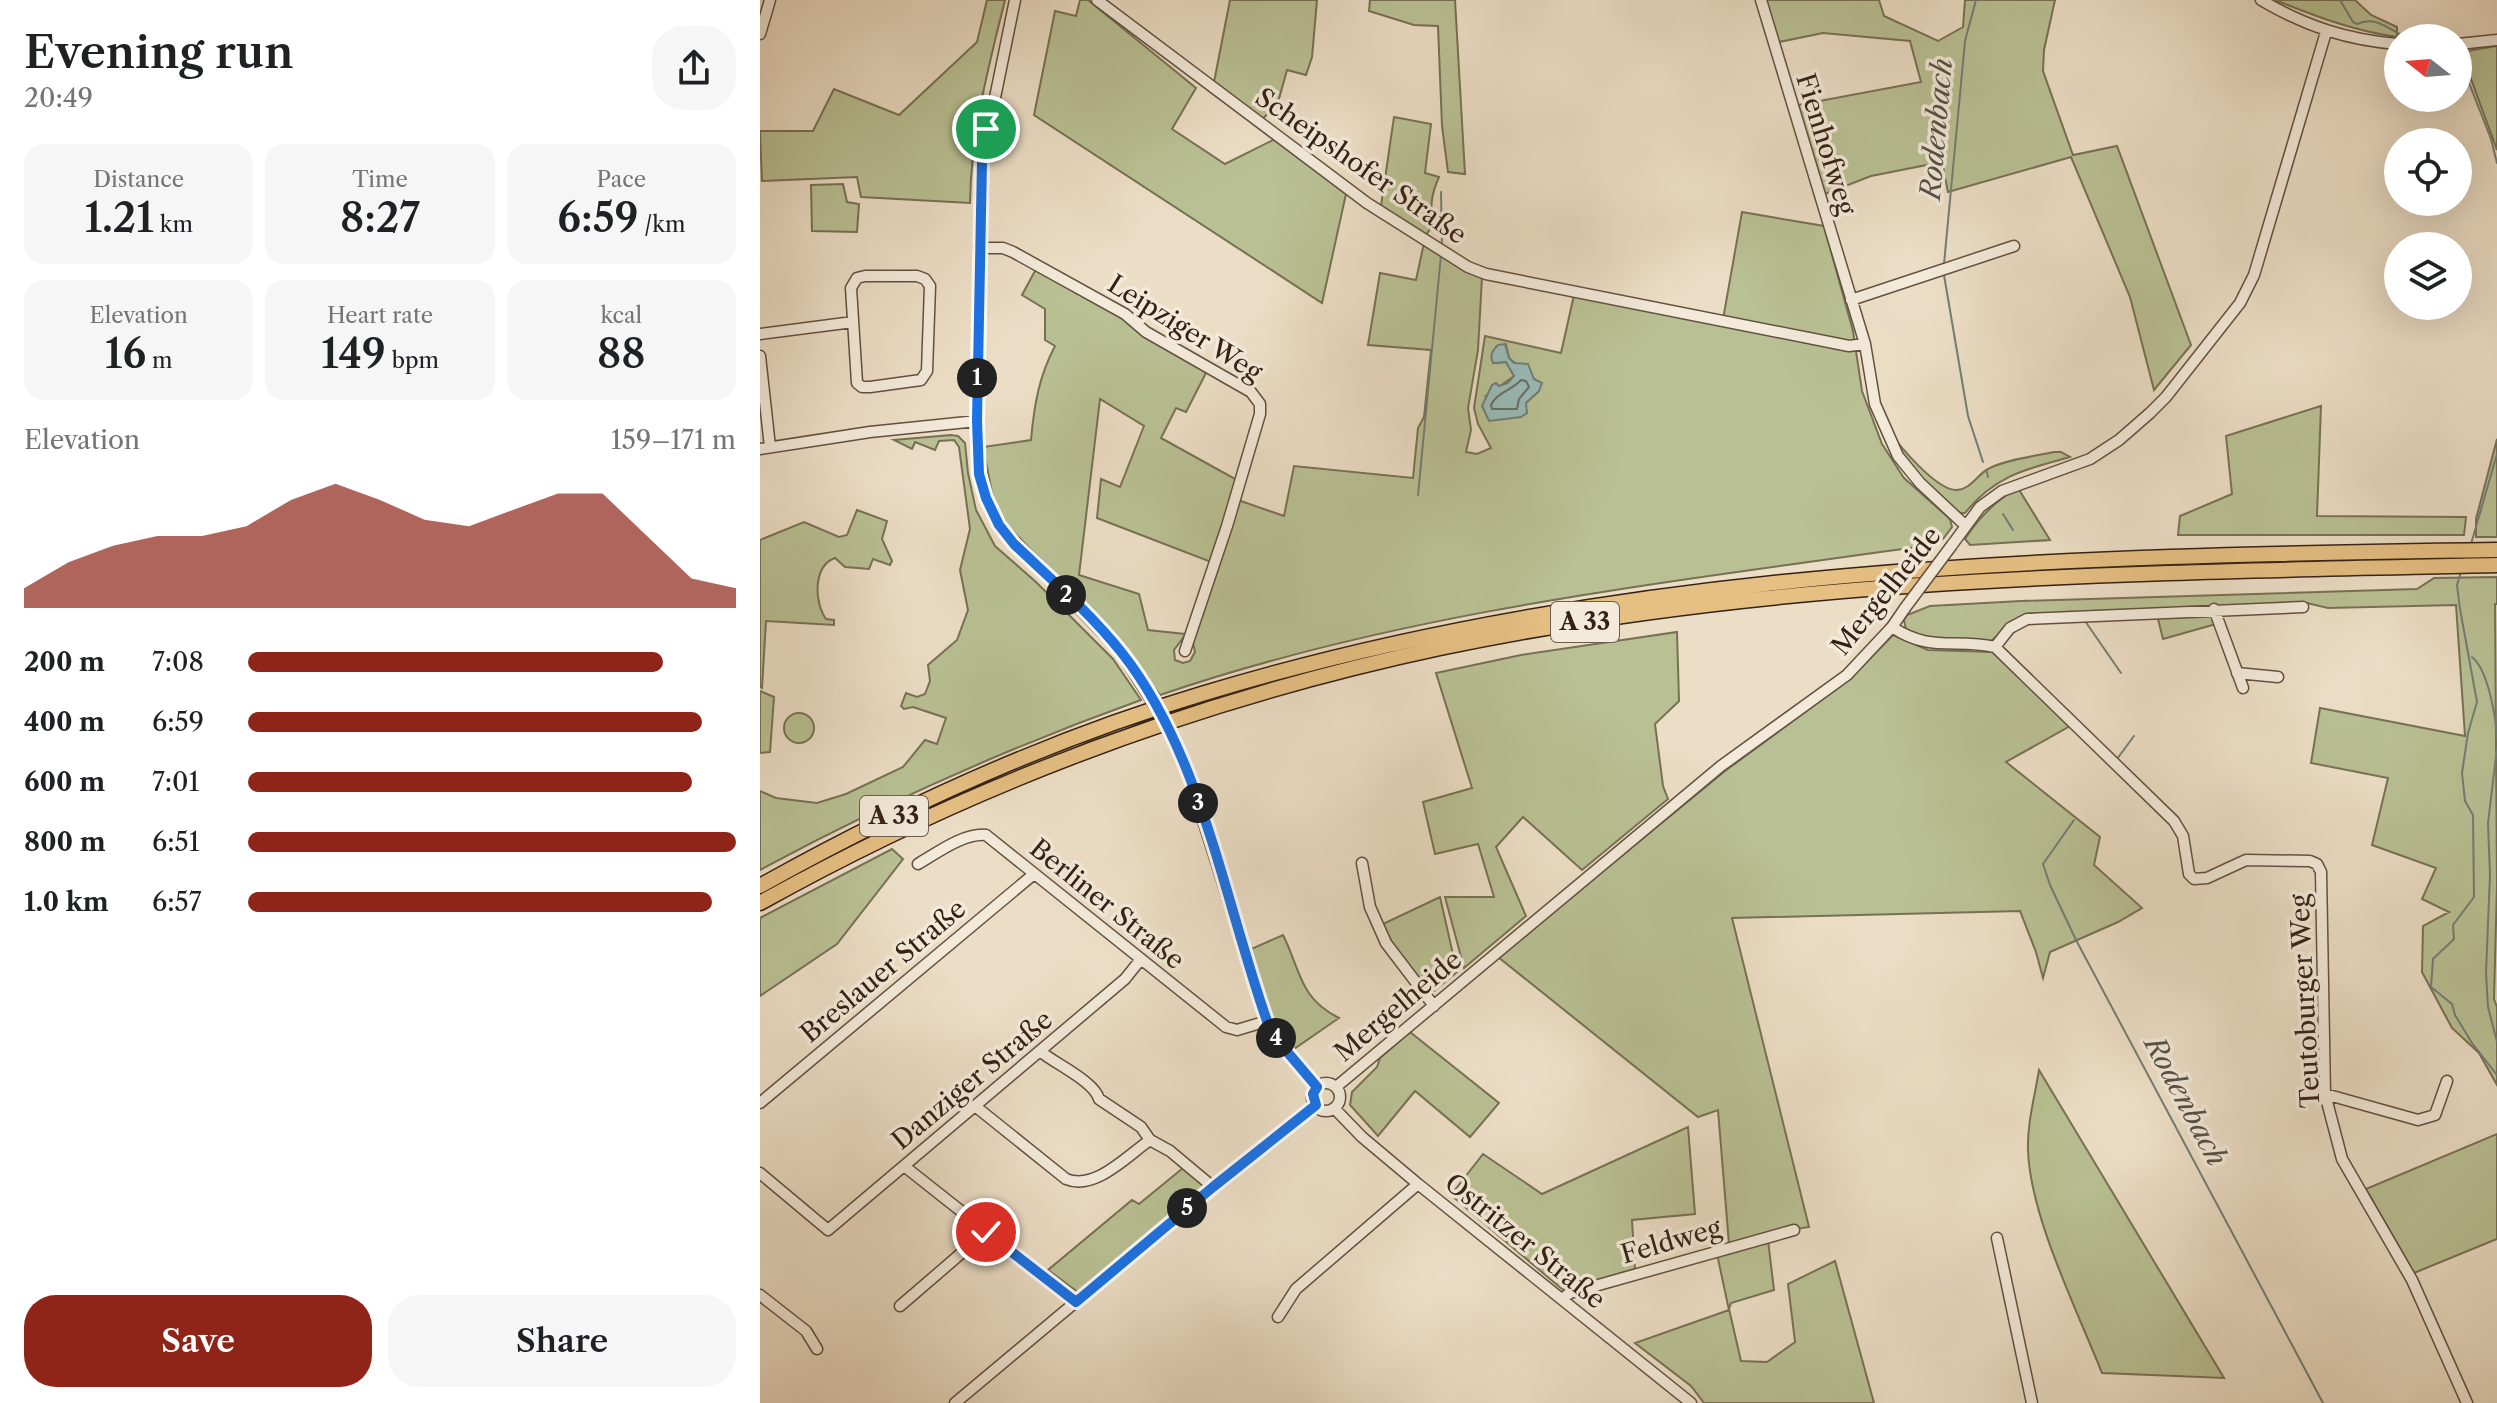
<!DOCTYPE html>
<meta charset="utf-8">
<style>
:root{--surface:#fff;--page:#f6f6f6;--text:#202124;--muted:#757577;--accent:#8f2418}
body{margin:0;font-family:"Libre Caslon Text",serif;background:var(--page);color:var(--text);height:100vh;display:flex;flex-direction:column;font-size:30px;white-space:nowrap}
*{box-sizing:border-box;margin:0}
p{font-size:26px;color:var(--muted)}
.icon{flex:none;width:44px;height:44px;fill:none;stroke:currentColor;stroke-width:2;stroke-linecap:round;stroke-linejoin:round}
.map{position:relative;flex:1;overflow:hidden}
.sheet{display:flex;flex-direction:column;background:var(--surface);width:760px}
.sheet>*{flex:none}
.needle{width:52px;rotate:287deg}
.fabs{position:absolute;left:1624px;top:24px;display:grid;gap:16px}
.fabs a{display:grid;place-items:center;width:88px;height:88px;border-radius:50%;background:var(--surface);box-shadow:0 8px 32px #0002;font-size:40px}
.pin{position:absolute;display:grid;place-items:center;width:68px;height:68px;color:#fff;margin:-34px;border:4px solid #fff;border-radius:50%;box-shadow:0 2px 8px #0007}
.km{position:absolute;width:40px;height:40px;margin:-20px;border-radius:50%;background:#222;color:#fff;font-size:22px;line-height:40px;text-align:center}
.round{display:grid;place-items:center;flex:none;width:84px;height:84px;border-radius:32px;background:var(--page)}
.head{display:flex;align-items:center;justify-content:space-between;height:136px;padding:0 24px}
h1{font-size:44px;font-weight:600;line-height:60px}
.figures{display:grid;grid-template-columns:repeat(3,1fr);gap:12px;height:136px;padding:8px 24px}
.figures div{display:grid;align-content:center;border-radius:20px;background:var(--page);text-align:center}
.figures b{font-size:40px;font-weight:600}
.figures small{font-size:22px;font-weight:400}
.figures p{font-size:22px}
.chart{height:224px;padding:16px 24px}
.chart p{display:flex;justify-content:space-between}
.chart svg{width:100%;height:144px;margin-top:8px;fill:var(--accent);opacity:.7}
.button{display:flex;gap:16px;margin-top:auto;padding:16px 24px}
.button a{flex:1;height:92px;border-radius:32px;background:var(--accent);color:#fff;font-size:32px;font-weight:600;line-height:92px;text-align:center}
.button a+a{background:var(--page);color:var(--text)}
ul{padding:0 24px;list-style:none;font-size:26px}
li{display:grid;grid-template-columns:128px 96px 1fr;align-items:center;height:60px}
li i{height:20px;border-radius:10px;background:var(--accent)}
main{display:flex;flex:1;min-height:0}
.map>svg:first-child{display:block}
</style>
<main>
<section class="sheet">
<div class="head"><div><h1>Evening run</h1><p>20:49</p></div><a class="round"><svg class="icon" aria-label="share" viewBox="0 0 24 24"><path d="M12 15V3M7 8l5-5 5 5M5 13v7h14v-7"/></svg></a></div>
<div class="figures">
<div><p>Distance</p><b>1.21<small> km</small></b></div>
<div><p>Time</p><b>8:27</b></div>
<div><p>Pace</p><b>6:59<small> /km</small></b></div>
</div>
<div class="figures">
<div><p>Elevation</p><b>16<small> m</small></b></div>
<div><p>Heart rate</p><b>149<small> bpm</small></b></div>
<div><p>kcal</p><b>88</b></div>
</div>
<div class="chart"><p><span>Elevation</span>159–171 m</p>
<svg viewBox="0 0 160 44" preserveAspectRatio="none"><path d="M0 44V38L10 30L20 25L30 22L40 22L50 19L60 11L70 6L80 11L90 17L100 19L110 14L120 9L130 9L140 22L150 35L160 38V44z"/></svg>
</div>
<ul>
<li><b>200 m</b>7:08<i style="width:85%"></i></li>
<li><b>400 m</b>6:59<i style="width:93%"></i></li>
<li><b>600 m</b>7:01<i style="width:91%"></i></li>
<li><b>800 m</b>6:51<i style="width:100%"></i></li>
<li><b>1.0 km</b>6:57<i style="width:95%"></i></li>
</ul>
<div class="button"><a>Save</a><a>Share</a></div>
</section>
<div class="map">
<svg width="1737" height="1403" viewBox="0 0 1737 1403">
<rect width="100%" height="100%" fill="#ecdec6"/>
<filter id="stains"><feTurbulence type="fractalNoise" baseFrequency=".0025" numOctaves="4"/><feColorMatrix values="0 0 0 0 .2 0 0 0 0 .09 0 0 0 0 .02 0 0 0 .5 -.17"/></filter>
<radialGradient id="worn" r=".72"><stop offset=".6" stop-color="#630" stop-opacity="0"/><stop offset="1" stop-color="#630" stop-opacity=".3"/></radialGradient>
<path fill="#b9c194" stroke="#777154" stroke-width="2" fill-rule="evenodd" d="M227 0H245C228 68 211 133 210 203L101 197 97 177 2 181 0 131H53L74 89 139 115 217 42Z
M320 0H328L436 88 412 129 465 164 515 139 586 194 562 303 274 115 295 11 316 16Z
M470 0H557L552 57 546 75 527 70 517 106 502 119 454 82Z
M610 0H695L705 174 688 172 682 126 678 26 654 25 609 11Z
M1006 0H1119L1124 16 1178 41 1203 27 1205 0H1295L1284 50 1283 71 1313 155 1357 146 1431 345 1394 390 1370 297 1311 157 1188 192 1182 162 1111 176 1065 194 1038 105 1161 82 1150 41 1063 33 1019 42Z
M1515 0H1595L1611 15 1637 27V37C1594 31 1555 16 1515 0Z
M1737 46V150L1701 52Z
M634 117 671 124 665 173 679 177C671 195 670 206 673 225L666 235 621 206Z
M83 184 87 202 99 204 97 232 52 231 51 185Z
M982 212 1064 226 1093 331 1102 391 1122 444 1144 478 1190 519 1192 527 1183 539 1170 545C912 582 648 610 400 695L340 618 249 528 234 503 223 447 271 440C274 406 279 376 295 346L285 340V309L262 295 276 269 363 316 447 371 426 412 416 408 401 438 477 480 451 562 337 518 341 479 360 487 384 426 340 399 319 575 379 594 388 630 426 634 414 650 415 660 423 663 430 661 435 652 432 638 478 500 524 516 534 466 653 478 658 428 664 417 671 350 608 345 620 273 656 280 664 243 722 277 718 350 708 408 711 430 706 452 717 454 731 448 718 424 714 408 725 336 801 353 814 295 962 325ZM746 345 749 358 774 379 779 391 766 403 726 396 754 376 746 362 734 363Z
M1561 406 1557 516 1706 517 1704 535H1418L1420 516 1472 494 1466 436Z
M1129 430C1139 446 1177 491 1197 490 1211 489 1217 475 1228 469 1243 460 1276 456 1294 452H1301L1310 457C1267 469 1235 475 1205 513H1197C1169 487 1145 465 1129 430Z
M191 435 198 436 205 443 208 473 216 510 235 546 276 582 353 659 381 700C250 747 122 804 0 870V791L16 798 57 803 86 794 143 767 165 740 177 744 186 718 153 707 144 709 141 706 146 693 157 697 165 694 170 681 168 665 197 640 208 610 200 570 210 529 199 447 194 440 179 441 175 450 155 442 152 449 134 440Z
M1737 439V537H1716V519Z
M1258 488 1290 540 1210 545 1205 539C1219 517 1235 501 1258 488Z
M97 510 127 521 122 539 132 561 130 565 113 559 109 569 85 567 75 558C53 566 54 602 66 619L74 620V625L6 621 2 688 0 687V540L44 522 79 537 87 535Z
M1737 577V604H1735L1737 885 1734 999 1737 1007V1085L1719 1053 1692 1028 1662 972 1663 926 1689 912 1662 899 1676 868 1612 845 1628 778 1551 763 1560 708 1705 736 1696 605 1568 608 1547 603 1272 614 1255 620 1231 641H1173L1146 630 1144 620 1147 615 1170 606 1261 601 1657 589 1674 578Z
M1452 614 1456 624 1403 639 1397 615Z
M917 632 919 701 895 724 903 786 908 799 822 870 763 817 736 847 766 916 704 968 685 897H734L718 844 675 854 663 802 712 788 676 673 761 655Z
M1133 635 1168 650 1233 652 1310 726 1246 762 1340 837 1334 865 1382 908 1358 922 1290 952 1283 978 1276 952 1260 911 972 918 1049 1227 1010 1233 969 1244 958 1110 938 1117 738 957 965 771 1090 679Z
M0 691 14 697 10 752 0 753Z
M24 728a15 15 0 1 1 30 0a15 15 0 1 1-30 0Z
M132 849 143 859 77 944 0 996V918Z
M680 897 697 972 674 991H669L639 957 623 924Z
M523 935C541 971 539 998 579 1018L531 1051 508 1010 489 950Z
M650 1032 739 1103 710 1137 655 1091 618 1136 590 1105 592 1092 617 1067 620 1058Z
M1279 1070 1464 1378 1342 1373C1317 1310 1270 1216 1268 1150 1267 1124 1275 1095 1279 1070Z
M928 1127 935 1214 872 1220 875 1269 803 1290 691 1195 723 1154 782 1194Z
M1737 1134V1239L1654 1273 1606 1189Z
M423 1168 445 1185 319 1293 288 1270 372 1200 379 1204Z
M1008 1240 1014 1290 971 1303 969 1309 981 1361 1007 1362 1035 1342 1028 1284 1075 1261 1114 1403H944L931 1386 875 1343 969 1310 957 1254Z"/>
<path fill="#99bcb8" stroke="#717e76" stroke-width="2" d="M745 344 749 358 754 363 768 364 774 379 782 383 779 391 766 403 767 413 761 417 729 421 722 406 732 385 736 383 739 386 748 383 754 376 746 362 733 363C729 355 733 350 738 345Z"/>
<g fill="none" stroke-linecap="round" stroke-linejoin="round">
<path stroke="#676e66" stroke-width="2" d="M761 380 766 381 769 387 759 399 757 409H732L731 405C737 392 751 391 761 380Z"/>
<path stroke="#717e76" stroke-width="2" d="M1580 0 1593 22 1597 24C1618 15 1629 31 1648 38
M1698 61 1702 65 1731 139 1737 163
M681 192 682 246
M1184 264 1205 41 1216 0
M1184 275 1208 416 1223 462
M1227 472 1228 477
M658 495 681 255
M1243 514 1253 530
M1711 544 1737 454
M1701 572 1697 585 1700 609 1717 702 1708 733 1702 773 1705 801 1713 815 1714 897 1693 925 1694 939 1673 959 1671 987 1692 1004 1695 1015 1712 1043 1737 1075
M1325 621 1361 673
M1712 657C1728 670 1735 714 1737 735
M1737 748 1728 823 1730 875 1726 973 1728 1007 1737 1042
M1357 759 1374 736
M1314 820 1283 864 1290 885 1316 940 1563 1403"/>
<g stroke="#635040" stroke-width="13">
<path id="minor" d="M255 0 222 161 217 421 219 474 226 498 239 525 361 652
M337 0 607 203 708 267 726 274 1089 346 1105 344
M1001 0 1105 344 1115 404 1138 456 1160 483 1206 526
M1501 0C1545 26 1587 40 1638 44
M0 34 10 0
M1698 44 1737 40
M219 248H243L253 252 365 314 386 332 491 392 500 404V414L467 526 425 651
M105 276H157L165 279 170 286 167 371 161 380 110 387H102L97 383 91 288 97 278Z
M1091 300 1254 246
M0 334 93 322
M0 356 10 447
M0 449 110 432 217 421
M1192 545 1220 507 1242 491 1330 459 1359 440 1390 413 1406 397 1480 303 1494 275 1566 32
M1454 609 1483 688
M1132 627C1171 653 1194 638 1235 647L1414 821 1423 836 1429 874 1434 879 1447 878 1486 860 1550 861 1557 864 1561 872 1565 1094 1582 1159 1652 1280 1707 1403
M1235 647 1250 628 1267 619 1543 607
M1477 673 1518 677
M426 767 507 1021 518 1041 557 1087
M602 863 610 907 626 943 674 1006
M158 864C177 853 203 833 226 835L466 1027 477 1030 507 1021
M280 1051C295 1064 334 1081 339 1099L381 1127 390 1140 410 1151 453 1187
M552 1097a14 14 0 1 1 28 0a14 14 0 1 1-28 0Z
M576 1087 961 766 1087 675 1132 627 1145 608
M1565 1094 1658 1120 1675 1115 1687 1081
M0 1103 274 874
M215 1106 306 1179C335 1191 367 1156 390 1140
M574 1108 602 1137 658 1184 931 1403
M144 1166 316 1302
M0 1173 68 1230 365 979 381 959
M1237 1238 1272 1403
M0 1295 46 1331 57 1349
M802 1299 810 1293 1034 1230
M140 1306 226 1232
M518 1317 536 1289 658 1184
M195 1403 453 1187 556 1105"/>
</g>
<g stroke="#352114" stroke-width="17">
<path id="highway" d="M0 886C141 807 290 739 445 693 864 566 1303 556 1737 550
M0 903C213 784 441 699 680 648 1027 575 1384 573 1737 565"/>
</g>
<use href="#minor" stroke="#f3eada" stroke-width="10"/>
<use href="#highway" stroke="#e6bf83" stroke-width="14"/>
<g stroke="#635040" stroke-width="13" stroke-linecap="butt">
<path id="minor-bridge" d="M1145 608 1192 545
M361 652 400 714 426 767"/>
</g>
<use href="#minor-bridge" stroke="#f3eada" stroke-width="10"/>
</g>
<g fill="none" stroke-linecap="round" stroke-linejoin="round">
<g stroke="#fff" stroke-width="16">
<path id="route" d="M226 129 222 161 217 421 219 474 226 498 239 525 254 544C290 578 331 614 362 653 441 753 465 902 507 1021L518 1041 557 1087 553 1094 556 1105 453 1187 316 1302 226 1232"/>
</g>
<use href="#route" stroke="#1a73e8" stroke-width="10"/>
</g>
<g text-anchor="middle" stroke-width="7" stroke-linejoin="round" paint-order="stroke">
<g fill="#f3eada" stroke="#6e5d4f" stroke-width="2">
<rect x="791" y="602" width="68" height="40" rx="6"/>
<rect x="100" y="796" width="68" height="40" rx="6"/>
</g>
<g font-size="24" font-weight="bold" fill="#352114">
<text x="825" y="630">A 33</text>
<text x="134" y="824">A 33</text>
</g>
<g font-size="26" fill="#352114" stroke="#f3eada">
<text transform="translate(1066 144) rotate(73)" y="9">Fienhofweg</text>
<text transform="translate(601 166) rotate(35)" y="9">Scheipshofer Straße</text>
<text transform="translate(425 328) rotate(32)" y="9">Leipziger Weg</text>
<text transform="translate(1126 591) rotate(-51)" y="9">Mergelheide</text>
<text transform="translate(347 904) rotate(39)" y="9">Berliner Straße</text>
<text transform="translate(123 971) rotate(-40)" y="9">Breslauer Straße</text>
<text transform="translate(1545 1001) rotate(-93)" y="9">Teutoburger Weg</text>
<text transform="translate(638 1006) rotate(-40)" y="9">Mergelheide</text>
<text transform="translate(212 1080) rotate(-40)" y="9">Danziger Straße</text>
<text transform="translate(765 1241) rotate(39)" y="9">Ostritzer Straße</text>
<text transform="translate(911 1241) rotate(-16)" y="9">Feldweg</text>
</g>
<g font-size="28" font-style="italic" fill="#535045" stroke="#f3eada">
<text transform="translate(1176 129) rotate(-85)" y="10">Rodenbach</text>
<text transform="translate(1426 1101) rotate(62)" y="10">Rodenbach</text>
</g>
</g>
<rect width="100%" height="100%" filter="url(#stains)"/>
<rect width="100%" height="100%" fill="url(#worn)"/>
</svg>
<div class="fabs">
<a><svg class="needle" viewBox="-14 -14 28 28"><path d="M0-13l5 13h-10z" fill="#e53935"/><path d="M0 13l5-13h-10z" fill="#757577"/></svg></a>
<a><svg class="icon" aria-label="locate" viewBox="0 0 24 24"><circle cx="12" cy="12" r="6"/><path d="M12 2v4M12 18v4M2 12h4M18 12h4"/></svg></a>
<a><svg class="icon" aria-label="layers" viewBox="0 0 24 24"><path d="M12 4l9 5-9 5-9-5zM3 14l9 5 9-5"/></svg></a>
</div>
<div class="pin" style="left:226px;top:129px;background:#1e9e55"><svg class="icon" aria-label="arrive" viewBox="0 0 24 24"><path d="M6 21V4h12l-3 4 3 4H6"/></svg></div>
<div class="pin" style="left:226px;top:1232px;background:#d93025"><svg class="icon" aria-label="check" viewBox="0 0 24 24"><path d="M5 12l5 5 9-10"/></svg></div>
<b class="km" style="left:217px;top:378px">1</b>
<b class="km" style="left:306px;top:595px">2</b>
<b class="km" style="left:438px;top:803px">3</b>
<b class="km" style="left:516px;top:1038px">4</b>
<b class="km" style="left:427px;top:1208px">5</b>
</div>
</main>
